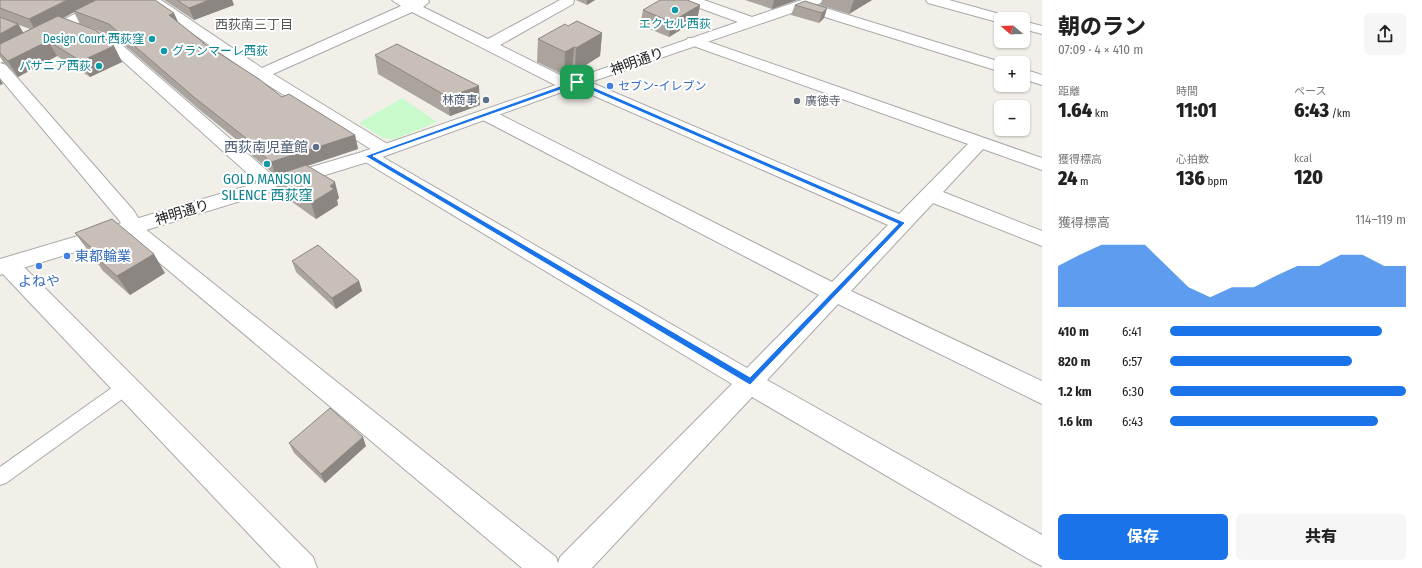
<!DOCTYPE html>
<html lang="ja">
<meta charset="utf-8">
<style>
:root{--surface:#fff;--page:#f6f6f6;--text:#222;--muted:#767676;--accent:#1a73e8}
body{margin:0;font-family:"Fira Sans Condensed","Noto Sans JP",sans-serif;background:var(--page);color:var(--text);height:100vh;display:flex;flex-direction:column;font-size:15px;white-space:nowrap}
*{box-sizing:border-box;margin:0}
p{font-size:13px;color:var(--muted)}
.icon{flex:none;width:22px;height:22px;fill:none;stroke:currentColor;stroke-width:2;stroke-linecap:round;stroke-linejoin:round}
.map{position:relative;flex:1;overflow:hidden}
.side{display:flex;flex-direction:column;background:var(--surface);width:380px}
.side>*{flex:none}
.needle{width:26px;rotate:289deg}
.buttons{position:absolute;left:994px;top:12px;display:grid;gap:8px}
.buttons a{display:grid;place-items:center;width:36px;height:36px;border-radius:6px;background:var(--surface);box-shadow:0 1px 3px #0004;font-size:20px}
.pin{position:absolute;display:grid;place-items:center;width:34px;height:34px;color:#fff;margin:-17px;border-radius:8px;box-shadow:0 2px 6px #0006}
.round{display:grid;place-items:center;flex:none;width:42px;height:42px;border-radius:6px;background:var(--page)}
.head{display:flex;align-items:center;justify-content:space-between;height:68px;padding:0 16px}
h1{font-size:22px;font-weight:800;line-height:30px}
.metrics{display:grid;grid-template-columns:repeat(3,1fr);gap:6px;height:68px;padding:4px 16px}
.metrics div{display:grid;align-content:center}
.metrics b{font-size:20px;font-weight:800}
.metrics small{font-size:11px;font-weight:400}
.metrics p{font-size:11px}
.chart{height:112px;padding:8px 16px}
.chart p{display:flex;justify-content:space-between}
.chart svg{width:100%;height:72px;margin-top:4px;fill:var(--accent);opacity:.7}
.button{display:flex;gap:8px;margin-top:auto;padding:8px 16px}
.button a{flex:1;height:46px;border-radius:6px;background:var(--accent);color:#fff;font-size:16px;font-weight:800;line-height:46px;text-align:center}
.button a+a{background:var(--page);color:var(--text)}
ul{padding:0 16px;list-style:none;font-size:13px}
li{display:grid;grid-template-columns:64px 48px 1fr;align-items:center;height:30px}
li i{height:10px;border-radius:5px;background:var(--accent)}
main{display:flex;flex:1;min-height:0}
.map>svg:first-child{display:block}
</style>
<main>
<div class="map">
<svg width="1042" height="568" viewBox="0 0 1042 568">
<rect width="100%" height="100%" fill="#f2efe9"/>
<path fill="#c8facc" d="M402 98 437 122 395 139 383 138 359 123Z"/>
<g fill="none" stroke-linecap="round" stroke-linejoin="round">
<g stroke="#a9a9a9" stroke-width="2">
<path id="service" d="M126 380 132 382 134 387 132 392 6 483 0 485V467L120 382Z"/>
</g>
<g stroke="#a9a9a9" stroke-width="2">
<path id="minor" d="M145 0H161L262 68 401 6 392 0H428L429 2 423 7 488 39 560 0H574L573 4 500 45 570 80 577 77 583 79 899 214 968 144 688 44 686 41 688 38H698L1042 158V170L983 149 943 192 1042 231V246L933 203 851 291 1042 381V404L838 304 767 380 1042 535V566L1032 561 752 397 592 568H522L130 238 119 220 0 78V63L6 65 134 211 144 228 556 557 558 563 560 557 732 384 362 160 359 156 362 152 368 150 374 152 747 368 819 295 481 119 478 115 481 111 487 110 493 111 832 282 888 225 574 87 567 90 561 88 412 12 273 74 389 145 392 149 389 153 383 155 377 153 255 77Z
M926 0H949L1007 16 1009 19H1001V23L928 3Z
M801 1 806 2 1004 63H1001V72L995 70 796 8 794 5 796 2Z
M1023 21 1042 26V34L1023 29Z
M78 25 114 38 279 181 282 185 279 189 272 191 265 189 104 44 73 32 71 29 73 26Z
M1023 69 1042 75V85L1023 79Z
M8 257 16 259 313 557 317 568H281L0 271V260Z"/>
</g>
<g stroke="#a9a9a9" stroke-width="2">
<path id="tertiary" d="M102 0H120L118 3 0 63V52Z
M684 0H704L752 17 802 0H823L821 3 573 88 374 160 0 275V259L362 152 738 22 686 3Z"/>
</g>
<use href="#service" fill="#fff" fill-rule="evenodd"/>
<use href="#minor" fill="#fff" fill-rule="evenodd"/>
<use href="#tertiary" fill="#fff" fill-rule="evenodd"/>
</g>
<path fill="#aba49e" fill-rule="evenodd" d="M0 0 178 23 204 43 205 45 282 97 355 135 358 149 307 166 339 198 337 200 338 205 316 219 278 192 273 176 275 175 250 154 248 149 201 111 115 37 80 24 74 12 64 18 114 46 122 62 90 77 57 56 18 77 4 63 0 57ZM19 25 30 29 23 33Z
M164 0H232L234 5 194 20Z
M576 0H595L587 5Z
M745 0H797L772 9Z
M822 0H872L849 14 820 5Z
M700 5 697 20 669 37 640 25 643 10Z
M795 5 827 8 824 18 819 23 791 15Z
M568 26 602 33 600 56 575 72 572 70 564 75 537 62 538 39Z
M375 55 480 105 450 116 378 74Z
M75 233 165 273 130 295 103 271 92 255 89 252Z
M292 261 359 281 362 291 336 309 296 272Z
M289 443 366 446 325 483 294 453Z"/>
<path fill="#8b8681" d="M67 0H99L74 11V12L36 32 29 19Z
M209 0H232L234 5 194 20 189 8Z
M587 0H595L587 5Z
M774 0H797L772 9Z
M854 0H872L849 14Z
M700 5 697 20 669 37 671 22Z
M827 8 824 18 819 23 822 13Z
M174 13 180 26 169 15Z
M18 24 26 37 0 51V34Z
M602 33 600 56 575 72 576 48Z
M48 41 57 56 18 77 8 61Z
M114 46 122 62 90 77 81 61Z
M574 47 572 70 564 75 565 52Z
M0 79 3 84 0 85Z
M479 86 480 105 450 116 448 97Z
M355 135 358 149 276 176 271 162Z
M335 182 339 198 337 200 338 205 316 219 311 203Z
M154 254 165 273 130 295 117 276Z
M359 281 362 291 336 309 332 298Z
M363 437 366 446 325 483 321 474Z"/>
<path fill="#c7bfb8" stroke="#8b8681" d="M0 0H67L29 19 0 8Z
M96 0H155L174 13 169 15 204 43H203L259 79 282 97 289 94 355 135 271 162 245 140 247 139 195 98 109 24 74 11Z
M177 0H209L189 8Z
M660 0H687L700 5 671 22 643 10Z
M805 1 827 8 822 13 795 5Z
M58 16 95 30 114 46 81 61 48 41 8 61 0 53V44Z
M0 17 18 24 0 34Z
M577 21 602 33 576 48 574 47 565 52 538 39 565 24 568 26Z
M397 44 479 86 448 97 375 55Z
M306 165 335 182 330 186 334 189 311 203 273 176Z
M112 219 154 254 117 276 90 252 94 250 75 233Z
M318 245 359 281 332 298 292 261Z
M330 408 363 437 321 474 289 443Z"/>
<path fill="#1a73e8" stroke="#fff" fill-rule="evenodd" d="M577 80 904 222 905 223 750 385 365 156ZM577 84 898 224 750 377 373 156Z"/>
<g fill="#0f9aa8" stroke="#fff" stroke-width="1.5">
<circle cx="675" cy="10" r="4"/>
<circle cx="152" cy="39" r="4"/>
<circle cx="164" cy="51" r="4"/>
<circle cx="99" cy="66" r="4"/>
<circle cx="267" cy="164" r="4"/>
</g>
<g fill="#3f7fe0" stroke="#fff" stroke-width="1.5">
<circle cx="610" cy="86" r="4"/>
<circle cx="67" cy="256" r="4"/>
<circle cx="39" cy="266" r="4"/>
</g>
<g fill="#5c6f8a" stroke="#fff" stroke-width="1.5">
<circle cx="486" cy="100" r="4"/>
<circle cx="316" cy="147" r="4"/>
</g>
<circle fill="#6b7280" stroke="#fff" stroke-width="1.5" cx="797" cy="101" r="4"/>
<g text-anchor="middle" stroke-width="4" stroke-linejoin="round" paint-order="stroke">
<g font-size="12" fill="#0d838f" stroke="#fff" text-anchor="end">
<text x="675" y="28" text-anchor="middle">エクセル西荻</text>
<text x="144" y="43">Design Court 西荻窪</text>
<text x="172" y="55" text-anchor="start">グランマーレ西荻</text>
<text x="91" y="70">パサニア西荻</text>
</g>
<g font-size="12" fill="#366cbe" stroke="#fff" text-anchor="start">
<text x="618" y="90">セブン-イレブン</text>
</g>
<g font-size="12" fill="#4e5e75" stroke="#fff" text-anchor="end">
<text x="478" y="104">林商事</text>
</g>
<g font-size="12" fill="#5b616d" stroke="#fff" text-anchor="start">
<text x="805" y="105">廣徳寺</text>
</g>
<g font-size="13" fill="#555" stroke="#fff">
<text x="254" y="29">西荻南三丁目</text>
</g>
<g font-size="14" fill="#222" stroke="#fff">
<text transform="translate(637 61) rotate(-20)" y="5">神明通り</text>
<text transform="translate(182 212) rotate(-17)" y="5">神明通り</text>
</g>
<g font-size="14" fill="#4e5e75" stroke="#fff" text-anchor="end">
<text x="308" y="152">西荻南児童館</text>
</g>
<g font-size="14" fill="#0d838f" stroke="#fff">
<text x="267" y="184">GOLD MANSION<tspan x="267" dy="16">SILENCE 西荻窪</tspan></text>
</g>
<g font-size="14" fill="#366cbe" stroke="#fff" text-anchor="start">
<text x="75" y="261">東都輪業</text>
<text x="39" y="286" text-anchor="middle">よねや</text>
</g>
</g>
</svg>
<div class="buttons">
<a><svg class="needle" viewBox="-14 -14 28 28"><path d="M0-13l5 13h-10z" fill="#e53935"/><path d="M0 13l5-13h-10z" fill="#767676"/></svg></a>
<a>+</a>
<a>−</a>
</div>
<div class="pin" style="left:577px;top:82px;background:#1e9e55"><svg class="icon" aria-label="arrive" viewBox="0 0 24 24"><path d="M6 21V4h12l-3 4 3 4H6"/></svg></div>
</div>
<section class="side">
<div class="head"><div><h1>朝のラン</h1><p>07:09 · 4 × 410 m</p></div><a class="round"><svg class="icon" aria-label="share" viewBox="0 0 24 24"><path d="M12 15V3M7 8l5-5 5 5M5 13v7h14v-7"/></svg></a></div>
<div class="metrics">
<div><p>距離</p><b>1.64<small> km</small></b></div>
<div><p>時間</p><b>11:01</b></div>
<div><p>ペース</p><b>6:43<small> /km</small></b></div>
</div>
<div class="metrics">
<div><p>獲得標高</p><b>24<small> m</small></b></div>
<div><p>心拍数</p><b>136<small> bpm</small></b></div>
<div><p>kcal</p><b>120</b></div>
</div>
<div class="chart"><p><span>獲得標高</span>114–119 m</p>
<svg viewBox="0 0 160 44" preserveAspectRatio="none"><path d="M0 44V19L10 12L20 6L30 6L40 6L50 19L60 32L70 38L80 32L90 32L100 25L110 19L120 19L130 12L140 12L150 19L160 19V44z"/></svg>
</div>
<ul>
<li><b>410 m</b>6:41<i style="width:90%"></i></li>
<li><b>820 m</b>6:57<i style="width:77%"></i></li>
<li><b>1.2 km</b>6:30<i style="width:100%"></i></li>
<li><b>1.6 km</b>6:43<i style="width:88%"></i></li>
</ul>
<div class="button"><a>保存</a><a>共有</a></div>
</section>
</main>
